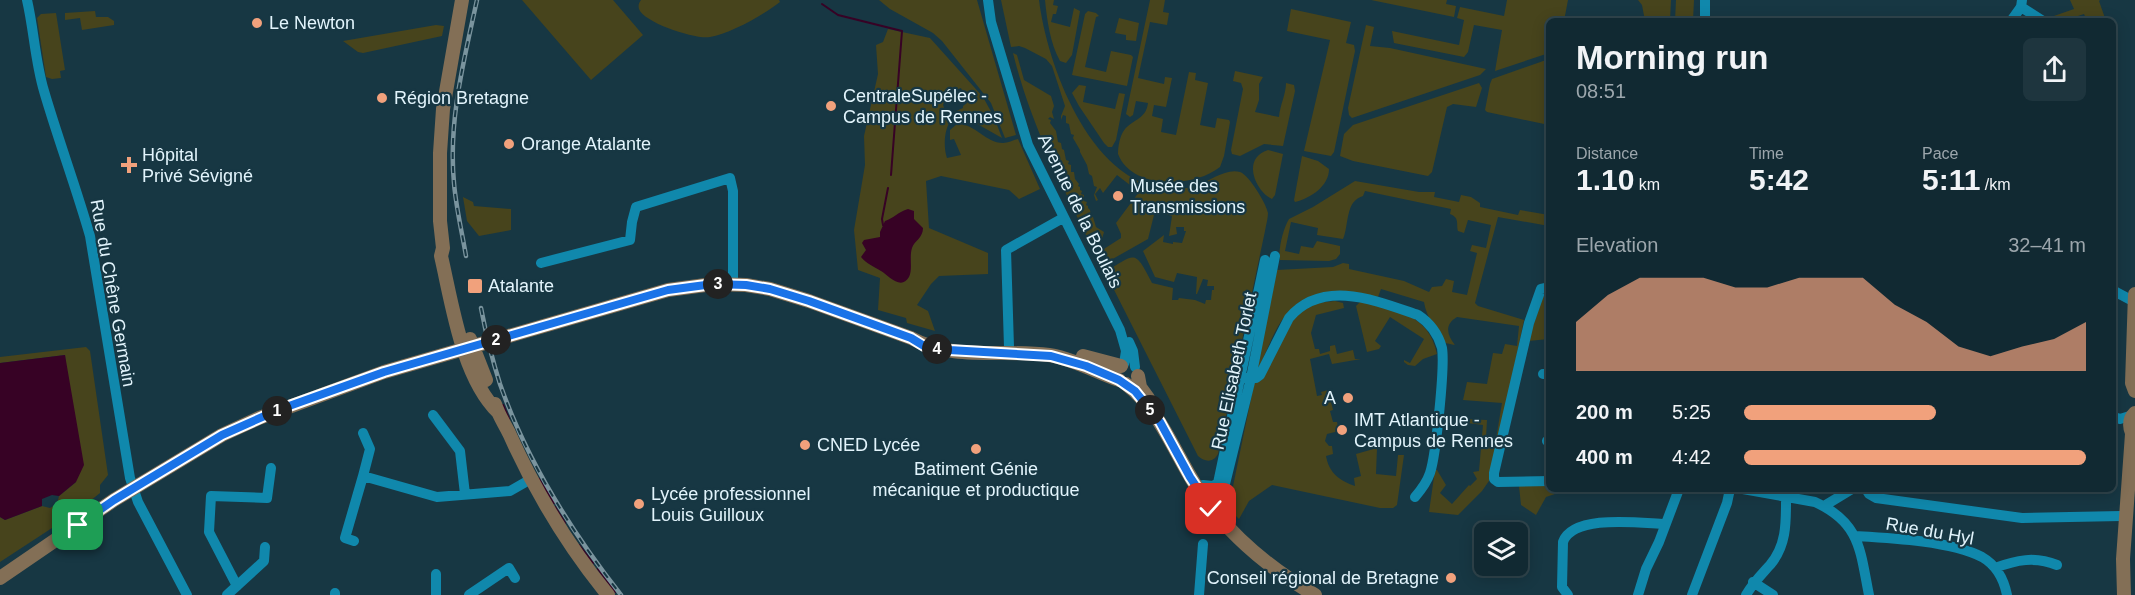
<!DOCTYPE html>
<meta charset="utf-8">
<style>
:root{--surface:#112932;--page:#1e353e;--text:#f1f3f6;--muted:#9ca6ac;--line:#30454d;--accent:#f1a17c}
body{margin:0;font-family:Helvetica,sans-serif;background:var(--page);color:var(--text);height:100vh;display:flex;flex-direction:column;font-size:22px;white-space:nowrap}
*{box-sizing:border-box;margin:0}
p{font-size:20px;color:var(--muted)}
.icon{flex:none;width:33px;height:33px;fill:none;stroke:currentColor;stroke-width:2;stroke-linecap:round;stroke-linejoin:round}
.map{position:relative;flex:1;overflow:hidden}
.drawer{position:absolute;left:1546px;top:18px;width:570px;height:474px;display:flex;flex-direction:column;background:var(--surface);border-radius:9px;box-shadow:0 3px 15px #0003,0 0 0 2px var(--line)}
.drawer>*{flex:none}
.tools{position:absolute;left:1474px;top:522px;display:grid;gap:12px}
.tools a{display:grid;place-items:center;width:54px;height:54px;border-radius:9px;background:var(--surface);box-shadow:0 3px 15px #0003,0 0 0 2px var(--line);font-size:30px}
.pin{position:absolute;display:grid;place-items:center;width:51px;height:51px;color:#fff;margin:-26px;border-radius:12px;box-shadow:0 3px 9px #0006}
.km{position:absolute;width:30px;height:30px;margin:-15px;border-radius:50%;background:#222;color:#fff;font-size:16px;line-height:30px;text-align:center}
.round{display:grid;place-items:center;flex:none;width:63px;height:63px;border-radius:9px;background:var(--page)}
.overview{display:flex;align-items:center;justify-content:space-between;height:102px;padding:0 30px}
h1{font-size:33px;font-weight:700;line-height:45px}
.metrics{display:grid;grid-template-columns:repeat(3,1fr);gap:9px;height:102px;padding:6px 30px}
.metrics div{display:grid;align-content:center}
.metrics b{font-size:30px;font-weight:700}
.metrics small{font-size:16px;font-weight:400}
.metrics p{font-size:16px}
.chart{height:168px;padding:12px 30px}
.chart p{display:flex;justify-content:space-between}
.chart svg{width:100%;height:108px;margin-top:6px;fill:var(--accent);opacity:.7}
ul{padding:0 30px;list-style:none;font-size:20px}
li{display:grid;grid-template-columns:96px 72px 1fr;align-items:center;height:45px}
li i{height:15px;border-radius:8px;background:var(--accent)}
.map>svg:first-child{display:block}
</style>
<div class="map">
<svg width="2135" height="595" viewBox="0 0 2135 595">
<rect width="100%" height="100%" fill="#173743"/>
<path fill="#47441c" d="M522 0H613L643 35 591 80Z
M641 0H779L780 2C765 14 730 34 710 37 697 40 644 23 639 9 638 5 639 3 641 0Z
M879 0H977L1016 135 1005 138 991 103 942 41 933 33 890 9Z
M1001 0H1039C1047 64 1089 181 1166 189 1175 190 1188 189 1197 185 1210 181 1226 168 1240 172 1249 175 1266 203 1268 213 1268 218 1266 225 1265 231L1218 454C1213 463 1205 462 1198 456L1105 272C1136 254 1134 248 1152 283L1173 288 1172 300H1178L1179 298 1195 300 1205 304 1206 300H1211L1212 290H1214V286H1207L1208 280 1203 279 1197 294H1196L1197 277 1177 273 1174 282 1155 277 1143 251 1164 235 1163 242 1173 244V242L1182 243 1186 231H1184V227H1176L1177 234 1169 236 1172 216 1155 211 1148 239 1102 265 1096 254 1121 238V234L1116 223 1139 192 1117 175 1103 193 1100 188 1095 194 1098 200 1096 201 1094 195 1097 187 1094 186 1092 176 1089 174 1087 165 1080 152V150L1073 138 1074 135 1071 134 1069 124 1066 123V116L1063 115 1061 120V116L1065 106 1052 66 1046 59 1025 48 1019 46 1011 47Z
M1045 0H1054L1053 5 1058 6 1056 14H1053L1051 22 1070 27 1074 8 1080 11 1072 55 1066 63 1060 61C1050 43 1047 20 1045 0Z
M1150 0H1165L1163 12 1169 13 1167 25 1150 22 1138 78 1164 84 1165 77 1172 78 1166 107 1154 105 1152 116 1163 119 1161 132 1176 135 1189 72 1196 73 1195 80 1208 83 1200 125 1215 128 1217 118 1229 120 1230 122 1224 156 1220 167C1194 188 1132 190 1118 154 1118 146 1120 135 1125 129 1134 119 1146 119 1148 103L1136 101 1133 115 1130 117 1126 114Z
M1371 0H1447L1446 4 1456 6 1454 17Z
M1507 0H1568L1564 21H1550L1549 53 1495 71 1502 30 1474 25 1468 52 1464 57 1394 43 1392 31 1459 45 1464 20 1457 18 1460 7 1504 16Z
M1638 0H1671L1670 21H1645L1642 5Z
M1676 0H1694L1693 21H1675Z
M2070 0H2100L2099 1 2106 21H2087L2084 14 2063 21 2062 18 2054 21 2051 17 2074 9Z
M1291 9 1351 22 1346 43 1354 45 1355 51 1334 152 1331 156 1304 151 1330 40 1287 31Z
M95 11 96 17H108L114 21V25L82 30 80 18 65 20V13Z
M1088 11 1096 13 1099 16 1096 17 1085 67 1106 72 1111 51 1131 55 1133 57 1127 86 1072 75 1085 14Z
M56 13 65 70 60 71 61 78 52 79 46 77 37 18 41 14Z
M1119 18 1139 23 1136 41 1126 40V35L1115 33Z
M436 25 444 26 442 36 363 53 358 52 343 41Z
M1366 25 1374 27 1370 46 1390 48 1486 69 1480 75 1352 118 1349 115 1348 108Z
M888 29 930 38 983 97 994 117 1002 138 972 121 959 118 954 112 963 108V106L967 103 961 88 947 93 943 105 947 115 951 114 953 118C944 126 943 147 947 158L961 155 954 139 950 140V130L957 124C975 123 985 143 1003 143 1008 143 1013 140 1018 139L1040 189 1019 199 1009 190 941 176 926 181 929 228 988 253V274L939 276 931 284 917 305 928 311 935 331 907 323 906 318 878 310 880 278 858 270 854 230 865 165 864 136 878 74 876 45 883 42Z
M1013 53 1017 55 1024 80 1051 96 1054 106 1052 112 1054 119 1050 117 1048 119 1051 120 1050 123 1056 131 1058 142 1061 143 1062 149 1064 150 1066 160 1069 161 1068 164 1071 165V172H1074L1075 179 1079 184 1078 186 1080 187V190L1082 191 1081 194 1084 195V201L1087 202 1086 205 1088 206V208L1090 210 1091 216 1093 217 1096 227 1104 232 1101 242 1092 247C1061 184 1030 122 1013 53Z
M1549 59 1548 118 1549 125 1487 112 1485 110 1490 84 1492 79Z
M1235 71 1263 77 1259 84V100L1255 112 1279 117C1280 105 1286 94 1286 83L1294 85 1295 91 1283 146 1264 144 1240 156 1232 154 1231 150 1243 89 1241 83 1233 81Z
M1479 83 1482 88 1476 107 1453 104 1447 107 1432 172 1428 176 1353 161 1340 156 1344 134 1353 125Z
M1079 85 1086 86 1083 102 1115 109 1119 93 1125 94 1116 140 1112 147H1108L1104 143 1079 106 1072 93Z
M1268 150 1283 154 1275 195 1272 199C1257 193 1240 159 1268 150Z
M1302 156 1318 161 1329 169C1329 186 1311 198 1295 202L1294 200Z
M1355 181 1419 192H1435L1434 197 1459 202 1461 195 1471 197 1480 203V207L1518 215 1520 210 1549 215V226L1498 217 1475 303 1478 306 1524 320 1491 478 1482 491 1458 515 1429 512 1435 470H1437L1446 485 1440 493 1452 504 1469 485 1470 486 1477 479 1473 472 1479 471 1483 425 1467 423 1466 427 1464 426 1465 419 1487 420 1486 437 1496 439 1502 403 1463 400 1467 382 1487 384 1493 353 1502 354 1505 344 1517 346 1519 326 1457 317C1445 324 1446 334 1455 345L1445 343C1437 330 1426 317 1424 302L1381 289 1378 297C1364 293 1351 292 1336 293 1282 295 1276 332 1256 374L1277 270 1333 267 1343 263 1349 264V269L1404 281 1429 292 1432 287 1442 286 1446 279 1454 281 1452 292 1467 295 1477 253 1470 251 1472 245 1486 248 1491 225 1468 220 1464 233 1458 231C1456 224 1460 218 1450 214L1451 209 1365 191 1363 196C1345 201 1349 225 1343 239L1317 235 1318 228 1291 222 1285 251 1299 254 1301 246 1313 248 1317 241 1340 246V254L1336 259 1329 261 1280 260C1278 249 1283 229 1289 219L1313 207Z
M463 197 473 202 474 206 511 209V230L479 236 467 221Z
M1548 290H1549V339L1528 341 1544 294Z
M1335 301 1343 303 1344 308 1316 315 1311 333 1315 349H1319L1320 354 1330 351V346L1335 345 1337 354 1353 350 1355 359H1361L1332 364 1329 354 1310 359 1317 396 1322 395 1321 392 1328 390 1333 410 1330 411 1333 422H1337L1339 431 1327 434 1325 441 1329 446H1332L1333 454 1326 456C1329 473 1340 481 1355 486L1354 478 1361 476 1356 454 1377 448 1376 474 1396 476 1398 455H1404L1397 505 1393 508H1380L1272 485 1249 501 1239 519 1231 511V496L1254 384 1296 313 1317 303Z
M1361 301C1396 312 1428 312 1437 354L1423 359 1415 366 1408 365 1404 362V360L1410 363 1424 339 1390 317 1375 341 1381 346 1379 349 1367 352 1356 306Z
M86 347 90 351 108 475 100 485V493L75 513 0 562V517L5 520 42 506 50 508 57 504 59 496 76 482 65 355 0 363V357Z
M1549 482 1550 489H1640L1612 491 1567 490 1546 497 1536 515 1521 505 1519 486Z"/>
<path fill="#370225" d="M908 209 914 211V219L923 228C923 238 914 241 912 248 909 257 913 269 909 277 901 291 888 275 881 271 873 266 867 264 861 257L866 250 862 243 864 240 880 237V232L885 221C894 218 898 212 908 209Z
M65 355 84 465 76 482 59 496 52 495 42 499V506L5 520 0 517V363Z"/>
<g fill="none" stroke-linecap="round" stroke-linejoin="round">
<path stroke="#370225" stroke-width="2" d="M822 4 838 15 902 31 891 175
M883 225 882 219 888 188
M503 405 509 419
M539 479 554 503
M555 507 565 523
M579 545 593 563
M598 569 615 592"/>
<path stroke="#1088ac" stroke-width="10" d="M27 0C34 30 35 61 44 91 58 139 76 187 90 236L130 478 138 502 187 595
M988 0 991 22 1028 145 1120 330 1126 351 1124 364
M1705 0V21
M2021 7 2043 21
M2011 21 2021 7 2022 0
M541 263 630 240 632 222 636 207 730 178 733 191V284
M1550 287 1541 289 1529 323 1494 473V479L1498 482 1550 481
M2114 291 2131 300
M1129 342 1133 351 1135 367
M1009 347 1006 250 1063 218
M1543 374H1550
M1239 378H1256L1260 375 1289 318C1323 278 1377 301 1418 315 1430 323 1438 333 1442 348 1445 366 1436 455 1430 473 1427 482 1421 490 1415 497
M433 415 460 451 465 494
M2114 417 2120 419 2133 415
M1547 441 1550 439
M363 476 370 449 363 433
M1203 485 1213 486 1218 483 1265 260
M1743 489 1815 502C1861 523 1860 551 1869 595
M1866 489 1869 494 1876 498 2022 518 2121 516
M1824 506 1852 489
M1223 513V492L1251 378 1275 256
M1856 536C1891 538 1951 541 1982 557 1996 565 2004 580 2007 595
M354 541 345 538 363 476 437 497 510 491 531 479
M1995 568C2016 560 2035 556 2057 565
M1753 582 1773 595
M237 586 209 532 211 496 267 498 271 468
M227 595 264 561 265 547
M335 595V593
M436 595V574
M469 595 509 568 515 578
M1199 595 1203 544
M1568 595 1562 587 1563 542C1573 514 1639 523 1665 524
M1638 595 1646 569 1659 542 1679 489
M1692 595 1727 503 1730 489
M1746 595C1753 583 1761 575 1770 565 1787 545 1786 522 1786 497"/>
<path stroke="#836f56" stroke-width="14" d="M462 0 443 109 440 153V221L443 248 441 256C452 303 462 377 498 412
M2135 294 2132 383 2135 391
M470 339 486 380
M1083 356 1121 366
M1138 376 1140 387 1148 398
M1126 384C1160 410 1174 452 1196 486 1226 533 1267 567 1315 595
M495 404C498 414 504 423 509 433 535 491 568 546 608 595
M2135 413C2128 420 2129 430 2135 437
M0 578 114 500 222 435 259 418 384 372 668 290 713 284 746 285 770 289 809 301 911 338C952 361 1004 349 1049 355 1074 359 1096 372 1119 380
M2124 595 2123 559 2132 434"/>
<g stroke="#7a949e" stroke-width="4.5">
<path id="rail" d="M466 256C462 232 456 208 454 183 448 121 464 60 477 0
M481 308C486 334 492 359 500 384 527 462 571 531 621 595"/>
</g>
<use href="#rail" stroke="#173743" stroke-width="2" stroke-dasharray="7" stroke-linecap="butt"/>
</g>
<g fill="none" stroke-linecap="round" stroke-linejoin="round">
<g stroke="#fff" stroke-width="12">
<path id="route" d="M78 525 114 500 222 435 278 410 384 372 668 290 713 284 746 285 770 289 809 301 911 338 924 346 949 350 1051 356 1086 366 1119 380 1135 391 1160 422 1190 477 1211 509"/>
</g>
<use href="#route" stroke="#1a73e8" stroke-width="8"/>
</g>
<g fill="#f1a17c" stroke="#173743" stroke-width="2">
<circle cx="257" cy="23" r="6"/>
<circle cx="382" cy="98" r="6"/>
<circle cx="831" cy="106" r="6"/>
<circle cx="509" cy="144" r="6"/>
<path d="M126 156h6v6h6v6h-6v6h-6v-6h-6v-6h6z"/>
<circle cx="1118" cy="196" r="6"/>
<rect x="467" y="278" width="16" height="16" rx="3"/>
<circle cx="1348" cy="398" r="6"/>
<circle cx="1342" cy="430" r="6"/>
<circle cx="805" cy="445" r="6"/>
<circle cx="976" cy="449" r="6"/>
<circle cx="639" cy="504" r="6"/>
<circle cx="1451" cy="578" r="6"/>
</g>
<g text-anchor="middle" stroke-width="4.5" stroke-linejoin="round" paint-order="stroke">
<g font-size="18" fill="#e2f4fc" stroke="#173743" text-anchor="start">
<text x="269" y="29">Le Newton</text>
<text x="843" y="102">CentraleSupélec -<tspan x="843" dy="21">Campus de Rennes</tspan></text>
<text x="394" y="104">Région Bretagne</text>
<text x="521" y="150">Orange Atalante</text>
<text x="142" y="161">Hôpital<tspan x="142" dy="21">Privé Sévigné</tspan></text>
<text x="1130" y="192">Musée des<tspan x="1130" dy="21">Transmissions</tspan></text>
<text x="488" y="292">Atalante</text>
<text x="1336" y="404" text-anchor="end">A</text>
<text x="1354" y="426">IMT Atlantique -<tspan x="1354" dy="21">Campus de Rennes</tspan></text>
<text x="817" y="451">CNED Lycée</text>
<text x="976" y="475" text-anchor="middle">Batiment Génie<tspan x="976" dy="21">mécanique et productique</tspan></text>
<text x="651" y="500">Lycée professionnel<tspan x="651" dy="21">Louis Guilloux</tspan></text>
<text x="1439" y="584" text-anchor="end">Conseil régional de Bretagne</text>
</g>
<g font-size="18" fill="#e2f4fc" stroke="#173743">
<text transform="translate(1080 211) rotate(64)" y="6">Avenue de la Boulais</text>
<text transform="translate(113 293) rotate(80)" y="6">Rue du Chêne Germain</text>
<text transform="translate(1234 371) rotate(-78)" y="6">Rue Elisabeth Torlet</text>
<text transform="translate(1930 531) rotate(10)" y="6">Rue du Hyl</text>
</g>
</g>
</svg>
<div class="tools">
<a><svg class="icon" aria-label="layers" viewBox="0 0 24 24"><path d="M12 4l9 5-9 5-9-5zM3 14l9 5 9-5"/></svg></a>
</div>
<div class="pin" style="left:78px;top:525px;background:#1e9e55"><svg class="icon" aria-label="arrive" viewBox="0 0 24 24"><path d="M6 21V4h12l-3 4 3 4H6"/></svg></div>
<div class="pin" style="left:1211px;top:509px;background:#d93025"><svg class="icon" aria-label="check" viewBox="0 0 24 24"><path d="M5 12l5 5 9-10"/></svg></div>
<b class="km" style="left:277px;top:411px">1</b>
<b class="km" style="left:496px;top:340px">2</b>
<b class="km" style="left:718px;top:284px">3</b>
<b class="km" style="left:937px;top:349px">4</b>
<b class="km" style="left:1150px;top:410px">5</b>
<section class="drawer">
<div class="overview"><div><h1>Morning run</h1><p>08:51</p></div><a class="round"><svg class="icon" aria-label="share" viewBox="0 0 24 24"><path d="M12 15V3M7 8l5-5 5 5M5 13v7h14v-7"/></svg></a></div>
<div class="metrics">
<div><p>Distance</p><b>1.10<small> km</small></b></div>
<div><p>Time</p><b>5:42</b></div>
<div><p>Pace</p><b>5:11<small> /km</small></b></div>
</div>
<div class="chart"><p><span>Elevation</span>32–41 m</p>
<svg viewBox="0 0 160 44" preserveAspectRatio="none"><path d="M0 44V24L10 13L20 6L30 6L40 6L50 10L60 10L70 6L80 6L90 6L100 17L110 24L120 34L130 38L140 34L150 31L160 24V44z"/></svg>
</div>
<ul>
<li><b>200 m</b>5:25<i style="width:56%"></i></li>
<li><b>400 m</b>4:42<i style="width:100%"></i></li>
</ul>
</section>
</div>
